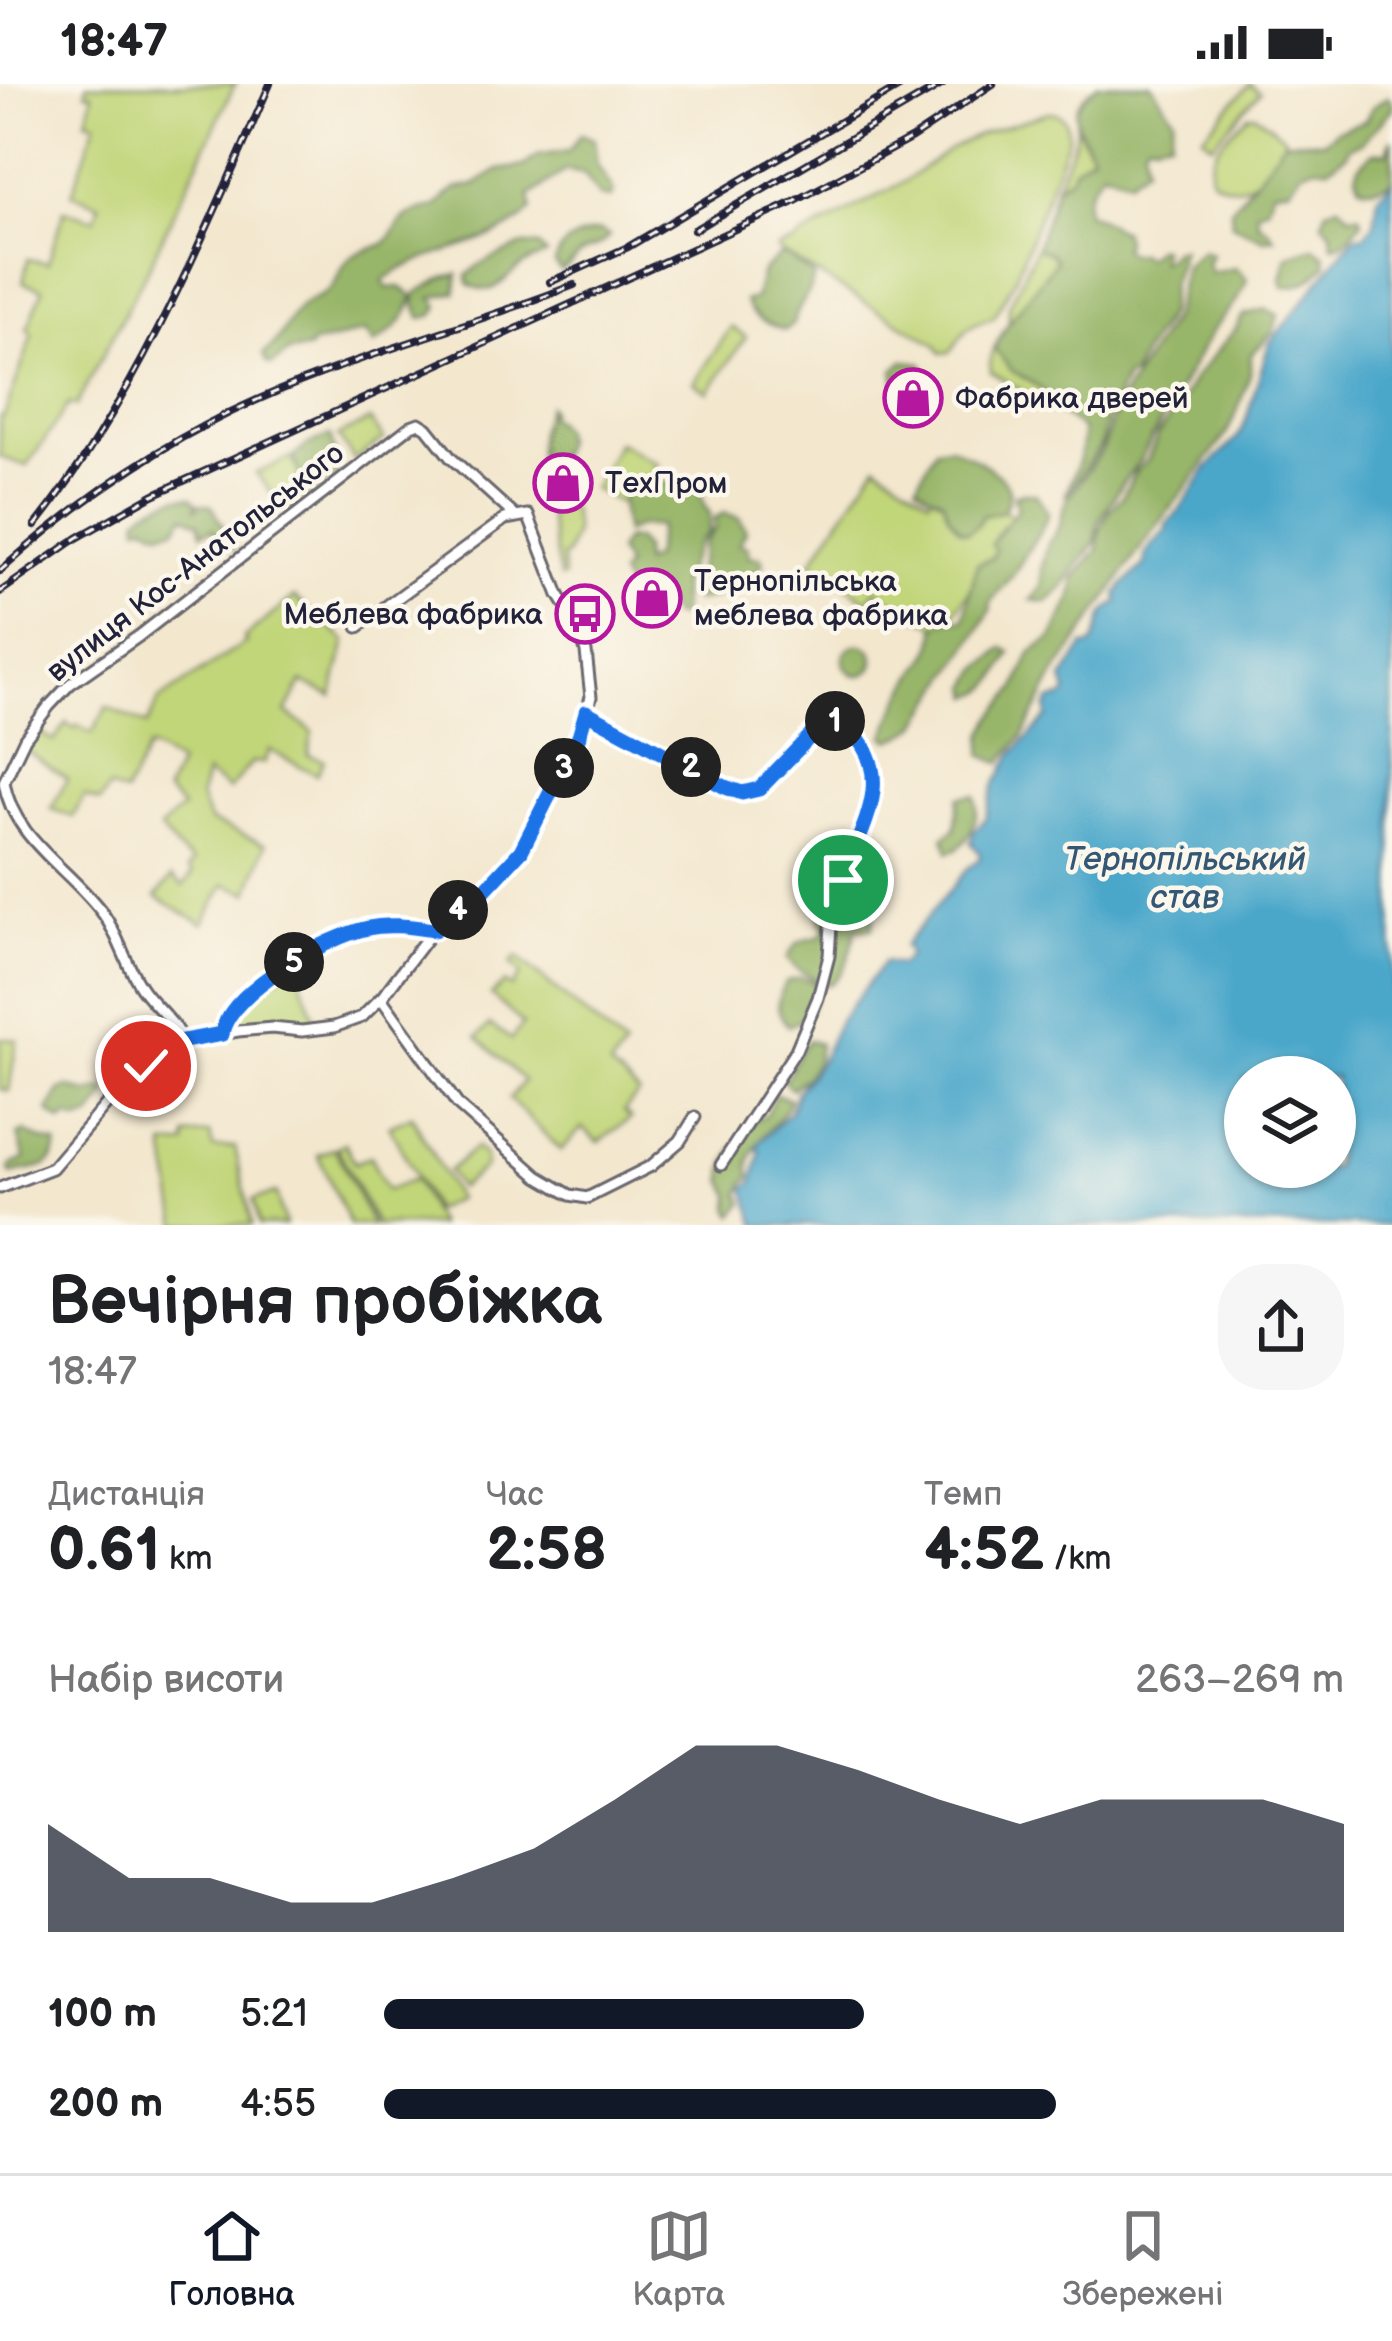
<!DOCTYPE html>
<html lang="uk">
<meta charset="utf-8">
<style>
:root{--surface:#fff;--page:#f6f6f6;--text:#202124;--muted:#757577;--line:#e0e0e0;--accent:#111827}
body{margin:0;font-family:"Balsamiq Sans",sans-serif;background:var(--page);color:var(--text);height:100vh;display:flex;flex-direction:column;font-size:45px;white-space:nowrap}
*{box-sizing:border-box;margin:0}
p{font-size:39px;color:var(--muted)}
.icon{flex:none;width:66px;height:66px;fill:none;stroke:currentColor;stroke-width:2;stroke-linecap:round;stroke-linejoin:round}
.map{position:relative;height:1141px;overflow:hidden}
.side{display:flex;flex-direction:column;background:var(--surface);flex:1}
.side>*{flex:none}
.fabs{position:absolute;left:1224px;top:972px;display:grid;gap:24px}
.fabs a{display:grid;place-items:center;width:132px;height:132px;border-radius:50%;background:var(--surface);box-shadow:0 3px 9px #0004;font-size:60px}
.pin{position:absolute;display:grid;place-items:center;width:102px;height:102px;color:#fff;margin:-51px;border:6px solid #fff;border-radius:50%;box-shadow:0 3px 12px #0007}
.km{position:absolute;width:60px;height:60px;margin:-30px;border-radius:50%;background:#222;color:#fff;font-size:33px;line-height:60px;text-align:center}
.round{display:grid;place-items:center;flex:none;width:126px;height:126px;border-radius:48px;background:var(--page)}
.headline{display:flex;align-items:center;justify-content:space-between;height:204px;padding:0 48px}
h1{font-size:66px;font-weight:600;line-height:90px}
.figures{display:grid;grid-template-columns:repeat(3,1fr);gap:18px;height:204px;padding:12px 48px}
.figures div{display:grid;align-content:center}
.figures b{font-size:60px;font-weight:600}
.figures small{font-size:33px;font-weight:400}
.figures p{font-size:33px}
.chart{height:336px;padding:24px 48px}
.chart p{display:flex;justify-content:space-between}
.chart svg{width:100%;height:216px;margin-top:12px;fill:var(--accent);opacity:.7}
ul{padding:0 48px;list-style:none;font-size:39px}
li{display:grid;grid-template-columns:192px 144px 1fr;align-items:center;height:90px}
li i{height:30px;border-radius:15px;background:var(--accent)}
.status{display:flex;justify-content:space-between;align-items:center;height:84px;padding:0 60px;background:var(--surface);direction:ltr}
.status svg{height:33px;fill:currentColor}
.dock{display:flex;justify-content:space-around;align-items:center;height:168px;border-top:3px solid var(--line);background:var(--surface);font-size:33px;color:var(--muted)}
.dock a{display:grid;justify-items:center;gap:6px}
.dock .on{color:var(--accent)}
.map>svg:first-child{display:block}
</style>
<div class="status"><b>18:47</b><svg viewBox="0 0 49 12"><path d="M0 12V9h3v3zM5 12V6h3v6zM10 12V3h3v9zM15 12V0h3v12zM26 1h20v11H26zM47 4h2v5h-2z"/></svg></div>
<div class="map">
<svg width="1392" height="1141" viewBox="0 0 1392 1141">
<rect width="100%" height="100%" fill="#fbf7ec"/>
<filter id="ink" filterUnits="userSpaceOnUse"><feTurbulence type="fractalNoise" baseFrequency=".00833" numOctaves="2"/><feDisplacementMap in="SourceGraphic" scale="24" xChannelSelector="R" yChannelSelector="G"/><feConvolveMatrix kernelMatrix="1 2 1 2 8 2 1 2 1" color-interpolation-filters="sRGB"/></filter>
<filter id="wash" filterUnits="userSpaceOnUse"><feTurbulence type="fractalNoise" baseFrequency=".004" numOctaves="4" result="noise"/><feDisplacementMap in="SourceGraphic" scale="48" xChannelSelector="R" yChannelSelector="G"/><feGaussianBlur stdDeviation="2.7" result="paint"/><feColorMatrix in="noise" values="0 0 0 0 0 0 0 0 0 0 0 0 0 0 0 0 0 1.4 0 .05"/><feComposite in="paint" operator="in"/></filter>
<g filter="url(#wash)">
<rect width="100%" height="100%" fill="#f3e7ce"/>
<path fill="#c1d579" stroke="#727c5a" stroke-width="3" d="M87 0H235L147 186 76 322 69 320 27 382 0 373V332H4L33 250 27 245 43 205 23 198 28 175 48 179 64 126 95 135 100 120 72 110 96 38 87 36 93 9 86 8Z
M1250 0 1260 8 1212 60 1202 52Z
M1049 28C1065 29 1068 40 1068 54L1015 195 993 234C965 240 966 247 950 268L941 269 935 260 777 166V164L798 157 799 154 904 98 950 65 980 50Z
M1255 30 1284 52 1285 57C1265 85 1249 119 1211 94 1205 66 1230 50 1248 31Z
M1076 42 1092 70 1076 82 1070 93 1056 102 1075 54Z
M1036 164 1050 169 1056 177 1009 238V222Z
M731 243 746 253 708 308 694 299Z
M994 264 1011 286 1036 301 1058 319V328L991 288 990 279Z
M370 336 384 355 354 376 338 352Z
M618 358 658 380 633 426 593 405Z
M291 374 313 407 286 428 256 389Z
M877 380 929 415 933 410 976 439 991 418 1017 435 943 547 920 532 918 534 876 506 868 517 811 479Z
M557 417 572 426 575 448 566 472 562 473 564 493 560 494 547 424 557 422Z
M294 513 346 557 332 612 302 598 286 628 313 648 308 671 324 676 317 691 269 666 264 679 252 678 229 706 206 690 200 712 209 737 266 760 249 809 225 800 203 840 156 813 172 793 183 802 193 790 188 784 193 778 177 765 160 745 182 724 166 708 179 680 149 663 125 710 109 704 100 718 84 712 73 733 51 725 67 695 24 665 36 647 54 657 67 639 74 645 77 641 92 649 107 623 147 641 159 616 246 558 244 554Z
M517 873 625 964 610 983 639 1009 624 1027 631 1034 599 1058 582 1044 561 1066 509 1015 524 997 477 953 490 941 511 955 523 940 491 911 504 899 512 903 521 890 510 880Z
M296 881 316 938 239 939 235 931 237 927 259 905Z
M0 954 17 956 9 1007 0 1005Z
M412 1032 457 1115 434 1126 389 1042Z
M210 1050 213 1064 235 1063 252 1141H178L165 1062 186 1061 187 1052Z
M345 1059 355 1079 370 1072 387 1106 415 1095 438 1141H376L337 1063Z
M476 1063 485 1073V1083L459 1104 448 1087Z
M335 1064 372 1141H350L318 1071Z
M276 1109 285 1141H259L253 1116Z"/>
<path fill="#98b669" stroke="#5d6c52" stroke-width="3" d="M1098 0H1151L1174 33 1170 55 1154 58 1148 56 1144 62 1146 82 1129 96 1103 86C1094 99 1081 112 1087 129 1103 134 1107 141 1123 147L1125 156 1123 165 1129 170 1139 169 1145 174 1156 164H1161L1160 177 1168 173 1173 166 1182 164 1171 200 1168 230 1143 269 1132 292 1126 293 1117 312 1116 323 1173 232 1184 182 1202 166 1211 170 1207 179 1211 189 1236 184 1247 195C1242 216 1222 231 1210 250 1186 292 1162 334 1140 377L1126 394 1098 439 1095 460 1075 484 1064 503 1047 518 1031 516 1042 503V484L1048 459 1059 444 1065 419 1103 364 1116 325 1107 336 1101 361 1065 413C1073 389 1085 370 1082 345L1058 328V319L1036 301 1011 286 994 264 1009 238 1056 177 1050 169 1036 164 1056 102 1070 93 1076 82 1092 70C1077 38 1062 27 1098 0Z
M1388 13 1392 17V25L1363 58 1349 63 1347 70 1328 84 1316 82 1301 87 1290 104 1273 106 1267 123 1257 127 1258 139 1268 145 1274 154 1264 155 1232 140 1231 125 1267 81 1284 56 1325 57 1337 46 1365 37 1372 23Z
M581 50 594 55 597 81 614 108 611 114 599 112 584 90 566 86 530 112 532 125C499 165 421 164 383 197L387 204 400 203 413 212C410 234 391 248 374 260L366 248C347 249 333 260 313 259L309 265 289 268 272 281 267 279 263 270C278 261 286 240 297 226 306 215 320 215 329 206 338 198 341 182 350 174 360 166 374 166 385 159 393 153 395 144 402 137 412 127 424 125 437 123L447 111 456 105 474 101 499 86 524 82 537 72 569 67Z
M1392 54V95C1384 103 1370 106 1360 102L1356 91 1359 82 1373 68H1387Z
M1339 121 1350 131H1360L1362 137C1353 147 1346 162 1332 161L1331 147 1322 138 1327 125Z
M600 147 609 152C601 164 591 162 580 170 573 176 570 182 561 187L555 179C557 159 582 149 600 147Z
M523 161 539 162 546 170C539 174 532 176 525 180 502 191 499 217 469 200L467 192 479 181Z
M1314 163 1325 171 1326 180C1314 194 1303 203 1284 203L1281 195 1287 172Z
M779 172H787L814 192C811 210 797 223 793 240L785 246C769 241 750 234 745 217L755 215 762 187Z
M458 190 456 208 432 214 438 220V225L431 232 421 234 415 221 416 209 445 193Z
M1266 225 1278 231 1273 248 1251 271 1250 290 1237 328 1226 351 1144 459 1054 592 1023 652 1000 679 982 671 984 651 993 633 1016 605 1032 568 1052 555 1072 514 1075 493 1098 466 1100 445 1110 426 1123 412 1135 388 1147 377 1160 347 1179 322 1194 294 1235 246 1243 231Z
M904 277 922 279 927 289 925 295 904 301 896 297 894 286Z
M548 322 550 325 549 334C572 344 564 374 544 383L540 380C535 357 540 343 548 322Z
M330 351 335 369 341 376 339 389 306 417C298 403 301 388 294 373L305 363Z
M949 362C965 369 1006 389 1009 406 1010 414 1006 420 1004 427L982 432 978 441 968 448 960 446 949 432 942 415 928 409 917 400 936 364Z
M653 393 671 401 688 397 699 404 704 422 710 429 709 447 697 460 681 500V532L674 533 667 522 649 518 628 529 627 505 620 491 626 483 618 467 625 455 636 456 643 465V479L654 473 659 442H639L625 449C621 429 619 417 628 397Z
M1024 408 1036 410 1048 429 1044 440 1013 491 991 517 990 527 977 549 917 642 902 652 890 656 885 652C893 630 904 607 917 588 928 571 936 564 936 543L949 535 964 536 977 480 992 474 995 466 991 461C998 447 1009 438 1017 425L1014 411Z
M176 413H192L197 420 195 426 201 420 212 422 236 465 227 464 213 445 202 449 199 439 185 431 176 444 160 447 145 440 139 442 138 434 147 425Z
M724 429 739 434 746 447 739 460 748 463 749 473H760L764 480C756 486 749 493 741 500 734 506 705 517 695 517L698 507 694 502C694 487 703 476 702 461L715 444 714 435Z
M844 576a15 15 0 1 1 30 0a15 15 0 1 1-30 0Z
M1004 564 1011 569C1001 586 993 609 972 612L970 602 978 587Z
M975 711C981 731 969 764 948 768L944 753 955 745 959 713Z
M825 803 831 821 843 808 852 809 874 834 872 844 855 846C853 864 845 893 827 901L798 886 787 875C798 854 799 858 819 853L825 848 815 818Z
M800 894 815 898C816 921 809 935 788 942 774 926 776 914 787 897Z
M808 956 819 960 817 975 807 992 792 1005 783 997C794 985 795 969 808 956Z
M137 974 139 978 112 1004 107 1000V981L112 976Z
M68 1003 86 1009 105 1006 108 1009 91 1034 77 1037 69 1033 61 1038 48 1027 60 1007Z
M775 1010 790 1015C781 1044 741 1060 751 1093L745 1098 740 1110 744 1119 734 1131 730 1125 731 1110 724 1096 725 1084 731 1069 752 1038 766 1030Z
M25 1048 39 1055 57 1060C53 1091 35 1081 12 1090L9 1086 11 1081 25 1075 18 1051Z"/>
<path fill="#4ca7ca" stroke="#376482" stroke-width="3" fill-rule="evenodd" d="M1392 98V1141H756L745 1104 753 1098 760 1068 757 1065 759 1059 790 1028 797 1008 821 976 839 937 884 878 900 881 909 871 904 862 968 784 980 774 979 768 971 759 974 747 986 734 994 702 1012 671 1047 633 1046 624 1050 617 1064 613 1067 608 1063 596 1084 562H1091C1103 547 1096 530 1118 518L1117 510 1124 500 1145 481C1142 467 1158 456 1167 446V440L1179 427 1206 386 1238 353 1246 336 1269 260 1355 152H1364L1374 139 1378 112ZM1245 993H1335V1083H1245Z"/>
</g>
<g filter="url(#ink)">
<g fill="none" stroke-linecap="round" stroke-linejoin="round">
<g stroke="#6b676e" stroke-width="15">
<path id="minor" d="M586 628 725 703 742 709 759 705 827 637 840 639 857 652 870 682 874 714 848 777 832 827 829 872 818 914 796 966 721 1081
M381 914 458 1021 538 1092 570 1111 587 1114 651 1082 680 1057 695 1033
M222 950C227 909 330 852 368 844 390 839 412 843 433 846
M182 958C176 938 155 923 143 906 126 883 120 854 104 831 72 786 13 756 4 698L25 654 49 622 70 600 139 552 411 342 419 339 427 344 451 374 514 431
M0 1104 52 1084 116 1009 146 982 178 958 238 947 272 944 302 947 334 943 362 933 383 912 433 846 479 812 521 767 579 652 591 613 586 568 580 545 559 511 528 431 505 435 358 543"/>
</g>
<use href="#minor" stroke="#fff" stroke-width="9"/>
<g stroke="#22223b" stroke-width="8">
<path id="rail" d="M694 146 943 0
M550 198 628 163 904 0
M35 442C136 316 206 147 270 0
M0 487C77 418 161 358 257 316 360 270 470 242 574 201
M0 508 77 454 153 411 792 119 912 54 993 0"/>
</g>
<use href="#rail" stroke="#fbf7ec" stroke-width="3" stroke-dasharray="9" stroke-linecap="butt"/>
</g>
</g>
<g fill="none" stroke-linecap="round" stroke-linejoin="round" filter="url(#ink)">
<g stroke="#fff" stroke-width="24">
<path id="route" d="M146 982 178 958 222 950C228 907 329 852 368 844 390 839 412 843 434 846L479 812 521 767 579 652 586 628 725 703 742 709 759 705 822 640C835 635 845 639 855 651 896 698 858 748 843 796"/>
</g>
<use href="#route" stroke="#1a73e8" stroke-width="15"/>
</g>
<defs>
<g id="shop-ring" transform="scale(3)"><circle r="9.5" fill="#fbf7ec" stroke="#b5179e" stroke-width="1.5"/><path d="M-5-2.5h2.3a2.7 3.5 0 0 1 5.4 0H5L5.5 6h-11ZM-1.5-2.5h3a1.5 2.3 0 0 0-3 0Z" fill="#b5179e"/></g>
<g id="bus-ring" transform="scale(3)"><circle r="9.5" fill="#fbf7ec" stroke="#b5179e" stroke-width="1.5"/><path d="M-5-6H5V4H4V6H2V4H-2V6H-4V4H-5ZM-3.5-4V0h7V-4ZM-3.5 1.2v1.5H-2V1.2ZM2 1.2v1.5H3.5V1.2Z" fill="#b5179e"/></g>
</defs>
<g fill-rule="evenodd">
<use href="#shop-ring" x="913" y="314"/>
<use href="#shop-ring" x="563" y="399"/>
<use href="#shop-ring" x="652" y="514"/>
<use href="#bus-ring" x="585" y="530"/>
</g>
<g text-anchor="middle" stroke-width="9" stroke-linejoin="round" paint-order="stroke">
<g font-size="30" fill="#22223b" stroke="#fbf7ec" text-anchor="start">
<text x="955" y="324">Фабрика дверей</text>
<text x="605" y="409">ТехПром</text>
<text x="694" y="507">Тернопільська<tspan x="694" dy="34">меблева фабрика</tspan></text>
<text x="543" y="540" text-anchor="end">Меблева фабрика</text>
</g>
<g font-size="30" fill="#22223b" stroke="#fbf7ec">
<text transform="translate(195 478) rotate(-38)" y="10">вулиця Кос-Анатольського</text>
</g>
<g font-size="33" font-style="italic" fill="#335774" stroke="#fbf7ec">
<text x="1185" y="786">Тернопільський<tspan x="1185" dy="38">став</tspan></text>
</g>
</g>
</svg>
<div class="fabs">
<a><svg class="icon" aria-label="layers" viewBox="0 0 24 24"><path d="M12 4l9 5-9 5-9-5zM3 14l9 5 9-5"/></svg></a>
</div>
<div class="pin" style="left:843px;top:796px;background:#1e9e55"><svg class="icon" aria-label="arrive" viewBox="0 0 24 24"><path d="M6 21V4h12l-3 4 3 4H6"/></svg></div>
<div class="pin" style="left:146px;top:982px;background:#d93025"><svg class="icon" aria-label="check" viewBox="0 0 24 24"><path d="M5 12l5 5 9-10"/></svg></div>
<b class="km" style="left:835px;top:637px">1</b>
<b class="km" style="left:691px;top:683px">2</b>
<b class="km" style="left:564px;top:684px">3</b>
<b class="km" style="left:458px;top:826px">4</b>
<b class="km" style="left:294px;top:878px">5</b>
</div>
<section class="side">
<div class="headline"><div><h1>Вечірня пробіжка</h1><p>18:47</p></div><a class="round"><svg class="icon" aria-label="share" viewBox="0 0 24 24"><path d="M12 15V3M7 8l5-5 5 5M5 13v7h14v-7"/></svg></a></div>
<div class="figures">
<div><p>Дистанція</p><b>0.61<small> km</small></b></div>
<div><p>Час</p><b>2:58</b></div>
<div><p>Темп</p><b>4:52<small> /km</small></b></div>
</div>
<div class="chart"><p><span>Набір висоти</span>263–269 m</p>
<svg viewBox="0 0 160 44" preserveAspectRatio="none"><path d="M0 44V22L10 33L20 33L30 38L40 38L50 33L60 27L70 17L80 6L90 6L100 11L110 17L120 22L130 17L140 17L150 17L160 22V44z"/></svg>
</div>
<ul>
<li><b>100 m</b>5:21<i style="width:50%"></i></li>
<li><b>200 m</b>4:55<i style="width:70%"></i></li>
</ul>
</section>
<nav class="dock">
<a class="on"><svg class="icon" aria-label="home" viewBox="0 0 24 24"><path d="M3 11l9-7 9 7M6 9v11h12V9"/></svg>Головна</a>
<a><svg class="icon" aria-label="map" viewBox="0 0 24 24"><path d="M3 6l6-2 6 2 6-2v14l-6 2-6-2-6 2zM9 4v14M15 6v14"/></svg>Карта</a>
<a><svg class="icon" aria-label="saved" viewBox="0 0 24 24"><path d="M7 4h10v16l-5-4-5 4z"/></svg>Збережені</a>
</nav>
